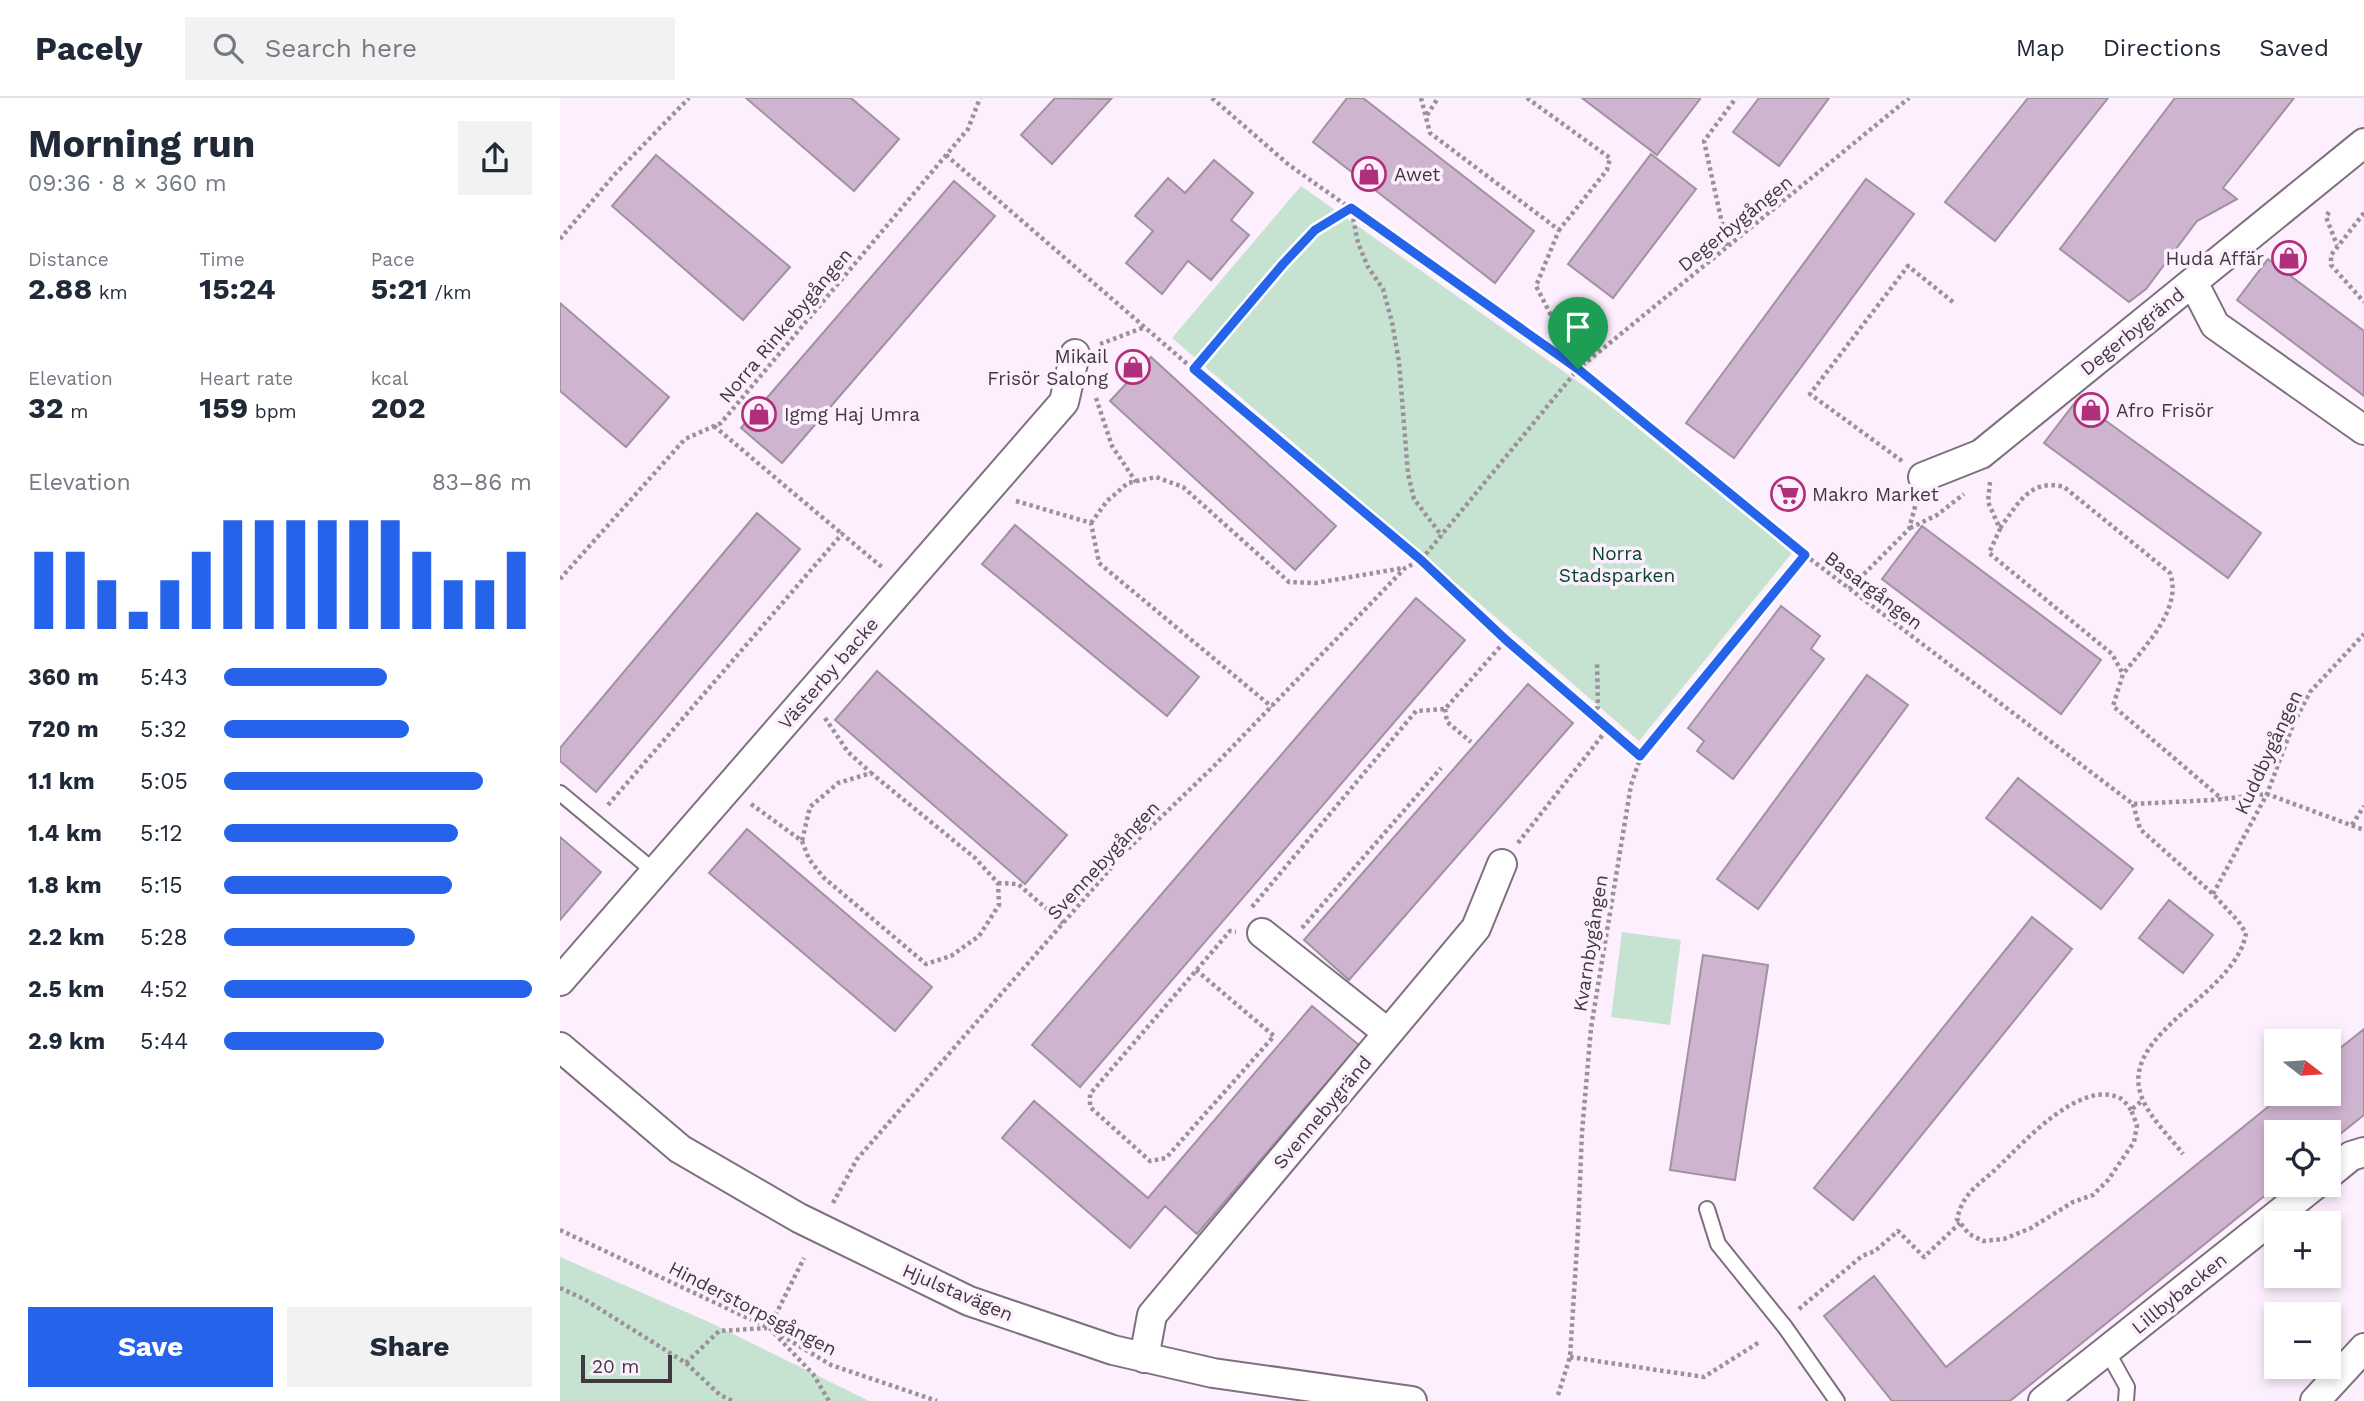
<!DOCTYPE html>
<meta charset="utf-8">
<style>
:root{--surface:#fff;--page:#f2f2f3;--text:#1f2937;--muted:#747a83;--line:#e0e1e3;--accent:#2563eb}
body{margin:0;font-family:"Work Sans",sans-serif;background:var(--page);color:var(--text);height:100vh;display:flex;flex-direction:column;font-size:26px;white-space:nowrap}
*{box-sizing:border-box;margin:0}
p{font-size:23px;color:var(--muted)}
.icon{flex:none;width:38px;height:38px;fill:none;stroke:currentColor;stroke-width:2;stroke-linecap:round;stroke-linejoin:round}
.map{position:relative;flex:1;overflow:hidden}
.panel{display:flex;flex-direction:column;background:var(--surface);width:560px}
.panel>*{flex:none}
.needle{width:46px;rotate:107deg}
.controls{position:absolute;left:1704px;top:931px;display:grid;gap:14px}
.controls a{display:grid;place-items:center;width:77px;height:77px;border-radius:0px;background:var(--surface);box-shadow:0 4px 10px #0003;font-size:35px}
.scale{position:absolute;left:21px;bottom:18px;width:91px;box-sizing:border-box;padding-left:7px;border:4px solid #403a40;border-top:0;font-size:19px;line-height:24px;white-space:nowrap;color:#403a40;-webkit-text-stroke:5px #fdeffd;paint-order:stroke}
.pin{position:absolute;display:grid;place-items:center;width:60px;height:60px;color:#fff;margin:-72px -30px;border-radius:50% 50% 50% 0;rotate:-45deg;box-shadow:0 0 7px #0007}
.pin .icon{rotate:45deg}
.round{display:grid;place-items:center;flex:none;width:74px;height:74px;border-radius:0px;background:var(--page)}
.overview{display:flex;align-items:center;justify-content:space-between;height:119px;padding:0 28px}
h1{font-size:38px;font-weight:700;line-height:52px}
.stats{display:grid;grid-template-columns:repeat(3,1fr);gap:10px;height:119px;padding:7px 28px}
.stats div{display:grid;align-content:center}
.stats b{font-size:30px;font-weight:700}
.stats small{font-size:19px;font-weight:400}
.stats p{font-size:19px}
.chart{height:196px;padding:14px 28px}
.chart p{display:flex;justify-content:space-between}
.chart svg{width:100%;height:126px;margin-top:7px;stroke:var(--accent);stroke-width:6}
.action{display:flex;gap:14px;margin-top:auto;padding:14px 28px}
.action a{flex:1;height:80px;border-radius:0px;background:var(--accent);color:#fff;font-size:28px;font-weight:700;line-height:80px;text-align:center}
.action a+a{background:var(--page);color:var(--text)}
ul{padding:0 28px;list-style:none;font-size:23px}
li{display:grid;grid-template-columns:112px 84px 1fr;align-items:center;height:52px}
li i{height:18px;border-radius:9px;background:var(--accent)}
header{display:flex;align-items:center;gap:42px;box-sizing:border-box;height:98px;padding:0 35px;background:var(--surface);border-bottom:2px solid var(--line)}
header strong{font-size:33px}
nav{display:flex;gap:38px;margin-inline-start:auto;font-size:24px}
.search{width:490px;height:63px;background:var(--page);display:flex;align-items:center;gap:18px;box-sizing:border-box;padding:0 24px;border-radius:0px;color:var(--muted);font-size:26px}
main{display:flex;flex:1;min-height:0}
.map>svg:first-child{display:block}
</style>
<header>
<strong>Pacely</strong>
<div class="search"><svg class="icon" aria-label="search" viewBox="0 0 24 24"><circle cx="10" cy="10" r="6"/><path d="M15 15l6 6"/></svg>Search here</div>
<nav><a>Map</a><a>Directions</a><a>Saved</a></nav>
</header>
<main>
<section class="panel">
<div class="overview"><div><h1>Morning run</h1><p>09:36 · 8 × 360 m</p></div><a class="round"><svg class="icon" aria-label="share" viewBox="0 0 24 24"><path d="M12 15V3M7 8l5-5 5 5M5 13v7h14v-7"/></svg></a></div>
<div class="stats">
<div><p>Distance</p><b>2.88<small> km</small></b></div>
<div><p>Time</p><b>15:24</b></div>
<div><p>Pace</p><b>5:21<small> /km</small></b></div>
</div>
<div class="stats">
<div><p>Elevation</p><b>32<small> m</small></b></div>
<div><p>Heart rate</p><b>159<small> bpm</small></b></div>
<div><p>kcal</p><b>202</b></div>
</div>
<div class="chart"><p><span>Elevation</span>83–86 m</p>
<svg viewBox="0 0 160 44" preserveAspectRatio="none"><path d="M5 44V17M15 44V17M25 44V27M35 44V38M45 44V27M55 44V17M65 44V6M75 44V6M85 44V6M95 44V6M105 44V6M115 44V6M125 44V17M135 44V27M145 44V27M155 44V17"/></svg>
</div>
<ul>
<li><b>360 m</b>5:43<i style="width:53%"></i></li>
<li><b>720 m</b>5:32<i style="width:60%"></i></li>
<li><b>1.1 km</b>5:05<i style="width:84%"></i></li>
<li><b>1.4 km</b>5:12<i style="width:76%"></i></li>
<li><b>1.8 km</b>5:15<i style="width:74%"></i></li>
<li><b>2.2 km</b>5:28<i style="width:62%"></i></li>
<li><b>2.5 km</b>4:52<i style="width:100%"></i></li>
<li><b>2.9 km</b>5:44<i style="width:52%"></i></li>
</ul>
<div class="action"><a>Save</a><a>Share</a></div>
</section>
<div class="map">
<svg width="1804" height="1303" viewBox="0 0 1804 1303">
<rect width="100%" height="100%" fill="#fdeffd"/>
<path fill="#c6e3d2" d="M741 88 1037 297 1232 455 1079 643 612 240Z
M1062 834 1121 842 1110 927 1051 919Z
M0 1159 151 1225 309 1303H0Z"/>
<path fill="#cfb4cf" stroke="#a191a1" stroke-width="2" d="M186 0H291L339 41 294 93Z
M495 0 551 1 492 66 461 37Z
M787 0H803L974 133 935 185 753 44Z
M1022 0H1139L1140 1 1097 57Z
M1199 0H1269L1219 68 1173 34Z
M1468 0H1548L1435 143 1385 104Z
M1615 0H1734L1663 90 1677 101 1637 123 1586 191 1569 204 1500 151Z
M1091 56 1136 91 1053 200 1008 166Z
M96 57 230 169 183 222 52 108Z
M654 62 693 95 671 122 689 137 651 182 628 163 602 196 566 165 593 133 575 118 608 80 625 95Z
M1306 81 1354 116 1174 360 1126 325Z
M394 83 435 118 222 365 181 330Z
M1708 161 1804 233V298L1677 202Z
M0 205 109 299 66 349 0 293Z
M591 259 776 428 735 472 550 303Z
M1517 302 1701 435 1668 480 1484 345Z
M197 415 240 451 36 694 0 663V650Z
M455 427 639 579 607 618 422 466Z
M1362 428 1541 562 1501 616 1322 481Z
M856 500 905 542 520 989 472 947Z
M1221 508 1260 538 1251 551 1264 561 1173 681 1137 653 1144 643 1128 630Z
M317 573 507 737 465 786 275 622Z
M1307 577 1348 607 1198 811 1157 781Z
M968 586 1013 625 789 882 744 842Z
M1458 680 1573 771 1541 811 1426 720Z
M187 731 372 889 335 933 149 775Z
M0 739 41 774 0 822Z
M1609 802 1653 837 1623 875 1579 840Z
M1472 819 1512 851 1293 1122 1254 1090Z
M1143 857 1208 867 1175 1082 1110 1072Z
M752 908 799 947 637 1136 605 1108 570 1150 442 1040 474 1003 588 1100Z
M1804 931V1017L1769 1045V1034H1717L1718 1087 1450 1303H1332L1264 1218 1314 1178 1386 1269 1724 996H1769V959Z"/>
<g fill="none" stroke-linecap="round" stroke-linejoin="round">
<g stroke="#7f7080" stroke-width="18">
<path id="lane" d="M0 695 95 774
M1147 1111 1158 1146 1225 1229 1277 1303
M1547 1253 1567 1289 1566 1303"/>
</g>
<g stroke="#7f7080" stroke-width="32">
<path id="street" d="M1633 184 1655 227 1804 332
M1363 379 1421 356 1804 45
M702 835 828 935
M0 883 504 304 515 256
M0 949 120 1051 239 1120 409 1203 553 1252 653 1275 852 1303
M1769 1076 1791 1058 1804 1054
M584 1260 592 1217 916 830 942 766
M1483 1303 1755 1087
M1755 1303 1804 1250"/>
</g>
<path stroke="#9a919a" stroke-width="4.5" stroke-dasharray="3.5 3.5" stroke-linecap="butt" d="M652 0 729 67 1018 271 1245 457 1573 706 1653 702 1707 696 1804 732
M861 0 870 35 999 132 976 188 1018 270
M967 0 1050 60 1047 72 999 132
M867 17 878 0
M386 57 633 271 861 462 946 542 1081 658
M1769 114 1766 119 1777 147
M1804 115 1771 157V167L1804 204
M0 141 55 76 129 0
M1167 148 1144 43 1176 0
M540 246 585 229
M633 271 723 166 755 132 791 110 798 145 808 169 823 191 832 224 839 264 848 376 854 401 882 438
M536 300 552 348 576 384
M154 328 282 436
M1342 363 1250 296 1348 168 1393 204
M1430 384 1428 404 1440 431 1429 455 1552 556 1563 576 1553 608 1662 701
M456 403 531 425 539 465 712 609
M531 425 547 403 568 385 596 379 623 389 729 484 756 485 843 470
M1350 430 1377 417 1404 396
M1440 430C1458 406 1470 380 1504 389L1610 475C1623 511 1584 549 1563 576
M0 481 125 341 161 325 408 31 420 0
M1289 491 1349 431 1356 405
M885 611 887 624 911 644
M1031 616 1038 609 1037 563
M265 620 288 654 310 674
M191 706 242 743 249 761 263 779 366 866 391 858 419 838 439 807 438 785 415 760 311 675 278 685 250 709 242 743
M1573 706 1580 731 1653 796 1678 823 1686 835C1676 898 1556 935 1582 1000 1590 1020 1610 1039 1623 1056
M48 707 282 436 323 470
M1792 727 1804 708
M958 745 1048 630
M438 785 458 786 503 825
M1653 796 1707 696 1733 627 1750 594 1804 536
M692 809 856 613 885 611 946 542
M742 830 881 670
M636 872 714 938 606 1060 590 1063 530 1009V996L670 833 676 834
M1571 1012C1568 1008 1564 1002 1560 1000 1520 981 1464 1044 1439 1068 1420 1087 1404 1092 1397 1121L1409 1136 1423 1143 1444 1141 1471 1130 1513 1104 1533 1097 1548 1082 1574 1044 1577 1027 1571 1012 1583 1002
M273 1105 297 1061 566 753 652 670 845 470 861 462 1018 271 1349 0
M0 1132 209 1230 271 1267 377 1303
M0 1190 24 1201 126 1265 160 1297 173 1303
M1239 1211 1302 1158 1315 1153 1338 1133 1364 1159 1400 1125
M209 1230 244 1160
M214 1235 253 1276 269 1303
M1010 1259 1144 1279 1201 1243
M126 1265 159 1233 207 1230
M998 1297 1010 1259 1018 1132 1022 1034 1031 930 1071 687 1081 658 1245 457"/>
<use href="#lane" stroke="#fff" stroke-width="14"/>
<use href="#street" stroke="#fff" stroke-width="28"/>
</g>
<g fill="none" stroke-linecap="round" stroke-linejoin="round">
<g stroke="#fff" stroke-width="14">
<path id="route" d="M791 110 1018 271 1245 457 1080 658 946 542 861 462 634 271 723 166 755 132Z"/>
</g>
<use href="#route" stroke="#2563eb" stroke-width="9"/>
</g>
<defs>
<g id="shop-ring" transform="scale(1.75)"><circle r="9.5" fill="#fdeffd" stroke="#b02f7b" stroke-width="1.5"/><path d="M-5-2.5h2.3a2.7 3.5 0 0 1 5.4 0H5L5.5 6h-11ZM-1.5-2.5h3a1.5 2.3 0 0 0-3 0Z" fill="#b02f7b"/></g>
<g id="supermarket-ring" transform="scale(1.75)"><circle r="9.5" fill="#fdeffd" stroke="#b02f7b" stroke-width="1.5"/><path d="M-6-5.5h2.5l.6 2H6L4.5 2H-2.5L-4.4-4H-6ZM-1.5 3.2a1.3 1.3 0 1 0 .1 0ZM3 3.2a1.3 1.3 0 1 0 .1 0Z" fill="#b02f7b"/></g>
</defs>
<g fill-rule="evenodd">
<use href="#shop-ring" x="809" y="76"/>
<use href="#shop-ring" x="1729" y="160"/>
<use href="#shop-ring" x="573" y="269"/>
<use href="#shop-ring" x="1531" y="312"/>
<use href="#shop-ring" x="199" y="316"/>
<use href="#supermarket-ring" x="1228" y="396"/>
</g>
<g text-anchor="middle" stroke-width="7" stroke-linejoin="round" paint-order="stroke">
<g font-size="19" fill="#403a40" stroke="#fdeffd" text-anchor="start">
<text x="834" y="83">Awet</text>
<text x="1704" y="167" text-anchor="end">Huda Affär</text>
<text x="548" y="265" text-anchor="end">Mikail<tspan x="548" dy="22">Frisör Salong</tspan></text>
<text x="1556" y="319">Afro Frisör</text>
<text x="224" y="323">Igmg Haj Umra</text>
<text x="1252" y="403">Makro Market</text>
</g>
<g font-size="19" fill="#403a40" stroke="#fdeffd">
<text transform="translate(1175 125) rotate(-39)" y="7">Degerbygången</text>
<text transform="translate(225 227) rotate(-50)" y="7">Norra Rinkebygången</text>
<text transform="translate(1572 233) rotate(-39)" y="7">Degerbygränd</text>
<text transform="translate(1314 492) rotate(37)" y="7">Basargången</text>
<text transform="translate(268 575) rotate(-49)" y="7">Västerby backe</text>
<text transform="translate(1708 654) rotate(-65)" y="7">Kuddbygången</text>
<text transform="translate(543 762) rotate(-47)" y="7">Svennebygången</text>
<text transform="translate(1030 845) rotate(-81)" y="7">Kvarnbygången</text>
<text transform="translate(762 1014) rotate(-50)" y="7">Svennebygränd</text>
<text transform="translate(398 1194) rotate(23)" y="7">Hjulstavägen</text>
<text transform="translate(1619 1195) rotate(-39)" y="7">Lillbybacken</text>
<text transform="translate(193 1210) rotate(27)" y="7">Hinderstorpsgången</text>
</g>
<g font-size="19" fill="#03482d" stroke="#fdeffd">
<text x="1057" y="462">Norra<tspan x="1057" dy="22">Stadsparken</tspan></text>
</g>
</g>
</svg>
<div class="controls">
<a><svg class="needle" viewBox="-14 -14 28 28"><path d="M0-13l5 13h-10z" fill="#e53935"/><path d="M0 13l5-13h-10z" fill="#747a83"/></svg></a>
<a><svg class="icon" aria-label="locate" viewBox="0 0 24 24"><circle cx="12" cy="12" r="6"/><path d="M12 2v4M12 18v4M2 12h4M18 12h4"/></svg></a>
<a>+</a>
<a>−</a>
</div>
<div class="scale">20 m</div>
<div class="pin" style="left:1018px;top:271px;background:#1e9e55"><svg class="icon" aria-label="arrive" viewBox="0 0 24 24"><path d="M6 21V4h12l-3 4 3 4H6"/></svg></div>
</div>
</main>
